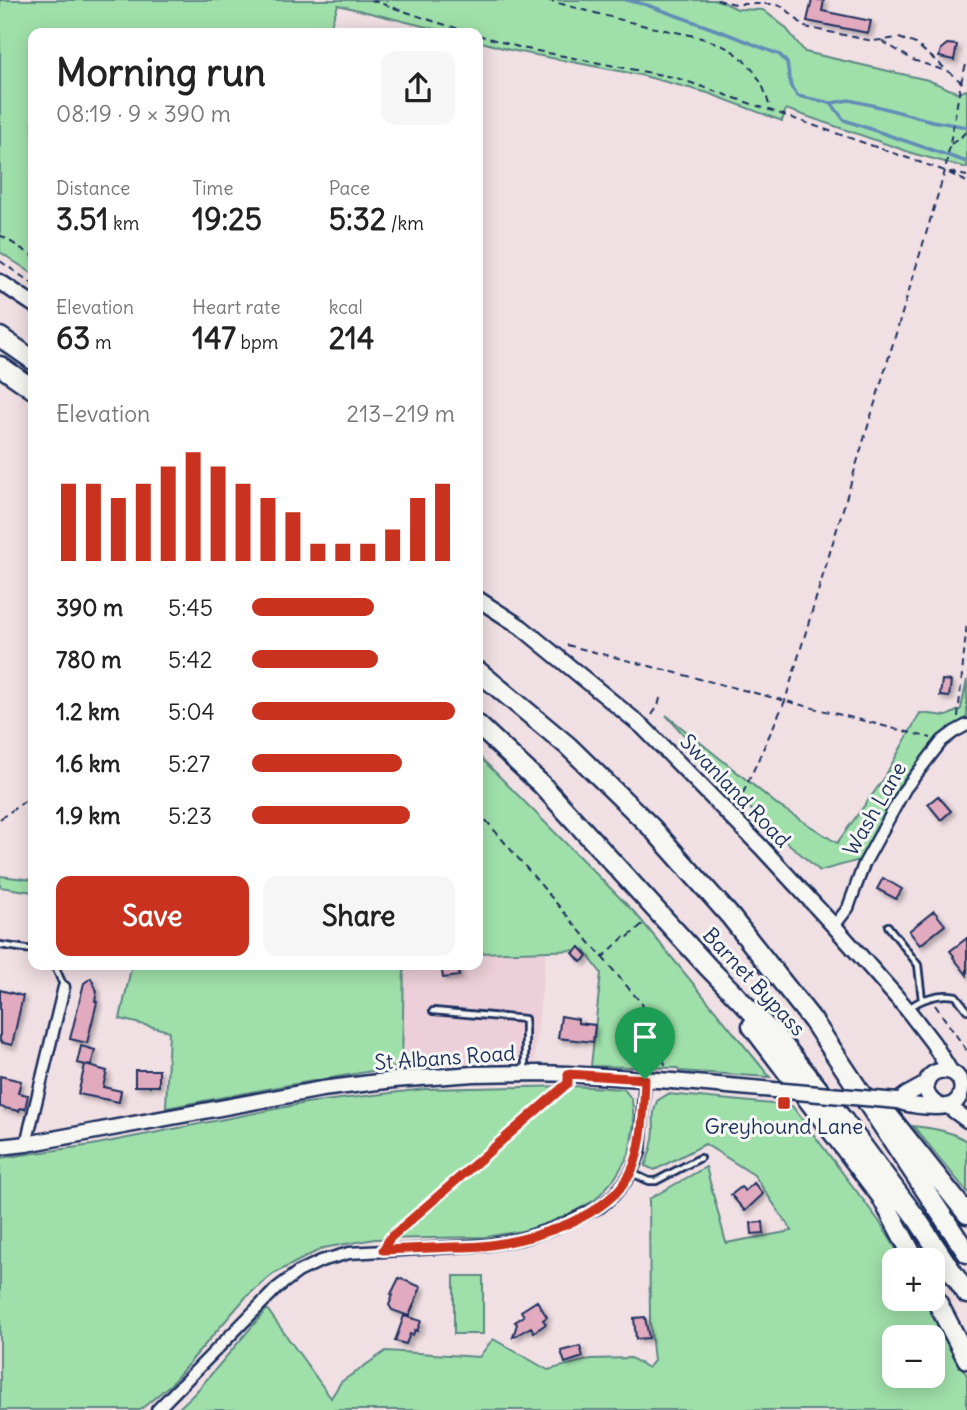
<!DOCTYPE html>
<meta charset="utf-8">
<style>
:root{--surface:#fff;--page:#f6f6f6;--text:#222;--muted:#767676;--accent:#c8321e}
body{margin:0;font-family:Delius,sans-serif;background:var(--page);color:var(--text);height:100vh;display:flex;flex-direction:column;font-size:26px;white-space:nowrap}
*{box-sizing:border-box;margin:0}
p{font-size:23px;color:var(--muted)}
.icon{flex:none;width:38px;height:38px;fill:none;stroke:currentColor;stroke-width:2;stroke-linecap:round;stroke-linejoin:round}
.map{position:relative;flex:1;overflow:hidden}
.side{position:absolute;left:28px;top:28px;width:455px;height:942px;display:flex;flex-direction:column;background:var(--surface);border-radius:14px;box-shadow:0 4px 18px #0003}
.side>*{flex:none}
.buttons{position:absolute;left:882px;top:1248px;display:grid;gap:14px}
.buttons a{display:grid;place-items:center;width:63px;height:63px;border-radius:14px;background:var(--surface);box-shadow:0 4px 18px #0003;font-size:35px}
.pin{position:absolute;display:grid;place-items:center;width:60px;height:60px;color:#fff;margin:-72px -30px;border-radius:50% 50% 50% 0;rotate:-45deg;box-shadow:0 0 7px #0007}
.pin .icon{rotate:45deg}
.round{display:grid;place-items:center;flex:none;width:74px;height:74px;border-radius:14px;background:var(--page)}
.head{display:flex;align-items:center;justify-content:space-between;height:119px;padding:0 28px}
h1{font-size:38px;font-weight:700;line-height:52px}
.figures{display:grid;grid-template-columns:repeat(3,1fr);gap:10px;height:119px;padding:7px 28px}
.figures div{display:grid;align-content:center}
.figures b{font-size:30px;font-weight:700}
.figures small{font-size:19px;font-weight:400}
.figures p{font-size:19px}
.chart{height:196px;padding:14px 28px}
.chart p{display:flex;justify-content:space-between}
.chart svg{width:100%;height:126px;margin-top:7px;stroke:var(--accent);stroke-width:6}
.cta{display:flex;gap:14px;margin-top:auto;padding:14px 28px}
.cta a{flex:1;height:80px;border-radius:14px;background:var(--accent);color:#fff;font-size:28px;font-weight:700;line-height:80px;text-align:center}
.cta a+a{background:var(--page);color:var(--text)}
ul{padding:0 28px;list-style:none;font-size:23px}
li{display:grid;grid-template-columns:112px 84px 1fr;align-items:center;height:52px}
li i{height:18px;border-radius:9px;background:var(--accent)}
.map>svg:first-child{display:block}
</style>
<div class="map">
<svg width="967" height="1410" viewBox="0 0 967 1410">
<defs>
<filter id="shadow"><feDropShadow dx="3.5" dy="3.5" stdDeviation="2" flood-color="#0004"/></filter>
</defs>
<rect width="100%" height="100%" fill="#f0dfe3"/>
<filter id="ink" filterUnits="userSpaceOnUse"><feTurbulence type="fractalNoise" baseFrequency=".0143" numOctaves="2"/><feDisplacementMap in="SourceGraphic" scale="14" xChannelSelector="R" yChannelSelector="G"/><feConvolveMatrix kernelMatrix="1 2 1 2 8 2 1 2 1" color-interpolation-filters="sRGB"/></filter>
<g filter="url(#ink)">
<path fill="#eccfd8" d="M546 951 534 1062 402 1066 404 964H478V953Z"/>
<path fill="#9fe0aa" stroke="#5d8884" stroke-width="2" fill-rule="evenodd" d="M0 0H719L737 9 763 10 785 27 805 52 928 80 958 93 967 90V168L915 154 786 109 782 121 708 93 640 75 510 50 478 41V33H451L338 5 328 33H33V274L0 252Z
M967 680V717C917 751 889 809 860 860L820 871 758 817 666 715 779 806 837 843 883 780 920 713 947 716 961 709Z
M478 755 636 914 770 1077 679 1071 677 1068 591 1066 601 973 584 950 478 953Z
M0 876 33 880V892L0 887Z
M132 964H404L402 1066 283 1086 166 1108 169 1031 120 1019Z
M572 1086 624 1089 632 1100 634 1123 629 1154 615 1178 595 1200 566 1216 528 1230 485 1237 375 1239 323 1248 273 1274 246 1297 171 1384 140 1410H0V1158L92 1145 306 1103 425 1089Z
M668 1094 792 1106 879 1221 903 1260H894V1298L925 1299 967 1376V1410H177L196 1392 267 1309 331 1398 341 1382 386 1351 479 1357 493 1339 548 1370 591 1359 631 1358 648 1368 654 1361 650 1322 649 1199 706 1167 726 1243 792 1231 754 1175 705 1144 655 1170 645 1166C650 1154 653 1144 654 1131 654 1118 652 1114 657 1101ZM894 1337H933V1376H894Z
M913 1126C932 1128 951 1131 967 1141V1192Z
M454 1276H483V1334H454Z"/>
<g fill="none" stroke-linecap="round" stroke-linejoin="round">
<path stroke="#628db7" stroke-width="3.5" d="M626 0 647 5 733 36 780 55 787 63 791 87 798 96 831 103 844 120 967 162
M832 103 849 100 876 106 932 121 967 127"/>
</g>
<path fill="#e1aabf" stroke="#1b2f5e" stroke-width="2" filter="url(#shadow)" d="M812 0H824L822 11 871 21 868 33 807 21Z
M947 44 957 45 954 60 939 57 941 49Z
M942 680 951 681 949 697 940 696Z
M938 796 951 811 941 820 928 804Z
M883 878 902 889 896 899 877 889Z
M934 911 945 925 920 945 909 931Z
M967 938V975L953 957 954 956 950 951Z
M580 947 588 956 581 962 573 953Z
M441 964H458L459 976 443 978Z
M91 978 97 991 95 1001 97 1002 87 1043 70 1039 84 983Z
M0 990 23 996 12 1045 0 1042Z
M561 1016 578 1019V1023L595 1025 593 1042 558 1038Z
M81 1046 95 1050 91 1066 77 1063Z
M85 1065 107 1071 103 1087 121 1091 119 1102 78 1094Z
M135 1070H159V1086H135Z
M0 1076 21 1081 18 1093 28 1095 25 1109 20 1108 19 1111 0 1107Z
M754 1183 763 1194 745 1211 731 1195 741 1187 745 1191Z
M763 1222 764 1233 752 1234 751 1223Z
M399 1278 421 1287 409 1316 392 1310 389 1305 393 1295 391 1294Z
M537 1301 547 1317 543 1320 546 1324 534 1332 531 1327 513 1337 517 1324 515 1322 524 1316 521 1311Z
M404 1316 421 1321 417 1331 415 1330 413 1335 410 1334 406 1344 395 1341Z
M645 1317 649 1338 636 1339 634 1318Z
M580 1346 583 1357 565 1363 561 1351Z"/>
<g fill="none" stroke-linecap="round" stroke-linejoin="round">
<g stroke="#1b2f5e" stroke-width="10">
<path id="lane" d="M888 926 918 965 922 1000
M0 945 33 950
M54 964 64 987
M908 1009C921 998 940 993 956 996L967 1010
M433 1011 525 1019V1069
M632 1173 649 1181H656L700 1158"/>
</g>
<g stroke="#1b2f5e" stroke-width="15">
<path id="street" d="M834 926 848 908 864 864 905 789 942 741 954 732 967 725
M26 1144 64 987
M157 1410 277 1288 298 1272 321 1261 349 1253 488 1245 520 1239 555 1228 600 1207 614 1195 625 1182 631 1173 640 1152 645 1079"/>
</g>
<g stroke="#1b2f5e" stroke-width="19">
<path id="secondary" d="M0 282 33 304
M478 599 521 627 643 727 761 847 834 926 907 1009 933 1043 950 1071
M926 1084 906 1095 898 1101C910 1106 941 1110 953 1104 967 1095 963 1072 946 1071 922 1068 919 1098 941 1106
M948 1106 967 1120
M0 1147 26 1144 322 1089 394 1080 473 1074 539 1073 568 1074 672 1081"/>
</g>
<g stroke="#1b2f5e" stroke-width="23">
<path id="highway" d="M0 337 33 360
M0 366 33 389
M478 671 568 746 652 828 730 916 813 1021 967 1253
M478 725 542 785 708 967 780 1041 844 1121 917 1219 967 1294
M752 1026 881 1196 915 1260
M881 1106 967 1214
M933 1294 967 1359"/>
</g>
<path stroke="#1b2f5e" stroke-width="2" stroke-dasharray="7 5" stroke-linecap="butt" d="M371 0 436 22 473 33
M547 0C580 9 613 18 646 26 676 33 713 36 738 55 756 69 765 87 770 109
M717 0 736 4H775L785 8 805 27 873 41 899 38 916 44 961 82 967 83
M478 35 522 48 677 78 945 171 967 176
M882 41 913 60 949 72
M951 144 961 137 967 130
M949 173 967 182
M0 235 33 256
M0 261 33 284
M567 645 931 738
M652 715 658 706 661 695
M958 717 967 622
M677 741 687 752
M738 804 785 701 945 171 961 82 967 61
M478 811 642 1004 666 1067
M0 819 33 795
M602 958 626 935 628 937 646 921
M935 1005 967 1051
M389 1240 563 1087"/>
<use href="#lane" stroke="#f6f6f2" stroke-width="4.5"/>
<use href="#street" stroke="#f6f6f2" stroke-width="10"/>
<use href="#secondary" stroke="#f6f6f2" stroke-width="14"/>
<use href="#highway" stroke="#f6f6f2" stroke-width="18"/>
<g stroke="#1b2f5e" stroke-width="19" stroke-linecap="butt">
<path id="secondary-bridge" d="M672 1081 898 1101"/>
</g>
<use href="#secondary-bridge" stroke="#f6f6f2" stroke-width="14"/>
</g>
</g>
<g fill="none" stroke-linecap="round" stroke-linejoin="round" filter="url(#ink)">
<g stroke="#fff" stroke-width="14">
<path id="route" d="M568 1074 645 1079C644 1107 643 1150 630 1174 606 1218 537 1238 491 1245 478 1247 465 1247 453 1247 430 1248 406 1249 383 1250L390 1238 568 1083Z"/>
</g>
<use href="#route" stroke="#c8321e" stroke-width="9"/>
</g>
<rect fill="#c8321e" stroke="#f6f6f2" stroke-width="2.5" x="777" y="1096" width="14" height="14" rx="3.5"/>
<g text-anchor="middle" stroke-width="6" stroke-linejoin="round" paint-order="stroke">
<g font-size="21" fill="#1b2f5e" stroke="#f6f6f2">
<text transform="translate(735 791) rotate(46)" y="7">Swanland Road</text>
<text transform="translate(875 809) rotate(-60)" y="7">Wash Lane</text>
<text transform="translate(754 982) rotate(47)" y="7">Barnet Bypass</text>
<text transform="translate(445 1058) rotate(-4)" y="7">St Albans Road</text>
</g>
<g font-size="21" fill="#1b2f5e" stroke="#f6f6f2">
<text x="784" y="1134">Greyhound Lane</text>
</g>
</g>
</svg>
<div class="buttons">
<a>+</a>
<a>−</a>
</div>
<div class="pin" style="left:645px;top:1079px;background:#1e9e55"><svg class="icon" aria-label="arrive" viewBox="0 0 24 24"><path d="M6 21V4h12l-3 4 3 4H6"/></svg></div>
<section class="side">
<div class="head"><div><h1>Morning run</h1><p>08:19 · 9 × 390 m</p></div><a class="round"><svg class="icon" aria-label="share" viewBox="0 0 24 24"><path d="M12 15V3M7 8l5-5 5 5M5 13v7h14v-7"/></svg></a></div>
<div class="figures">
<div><p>Distance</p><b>3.51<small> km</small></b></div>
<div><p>Time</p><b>19:25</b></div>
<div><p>Pace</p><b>5:32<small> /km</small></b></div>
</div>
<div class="figures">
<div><p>Elevation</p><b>63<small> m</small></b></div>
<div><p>Heart rate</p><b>147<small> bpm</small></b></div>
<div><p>kcal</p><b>214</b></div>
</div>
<div class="chart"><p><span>Elevation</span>213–219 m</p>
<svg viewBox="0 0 160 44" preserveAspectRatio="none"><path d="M5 44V17M15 44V17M25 44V22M35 44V17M45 44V11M55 44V6M65 44V11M75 44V17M85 44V22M95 44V27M105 44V38M115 44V38M125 44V38M135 44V33M145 44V22M155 44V17"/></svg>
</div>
<ul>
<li><b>390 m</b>5:45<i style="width:60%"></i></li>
<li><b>780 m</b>5:42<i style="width:62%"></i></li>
<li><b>1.2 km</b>5:04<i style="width:100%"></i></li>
<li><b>1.6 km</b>5:27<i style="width:74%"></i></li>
<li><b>1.9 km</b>5:23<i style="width:78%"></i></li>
</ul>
<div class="cta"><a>Save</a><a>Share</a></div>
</section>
</div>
